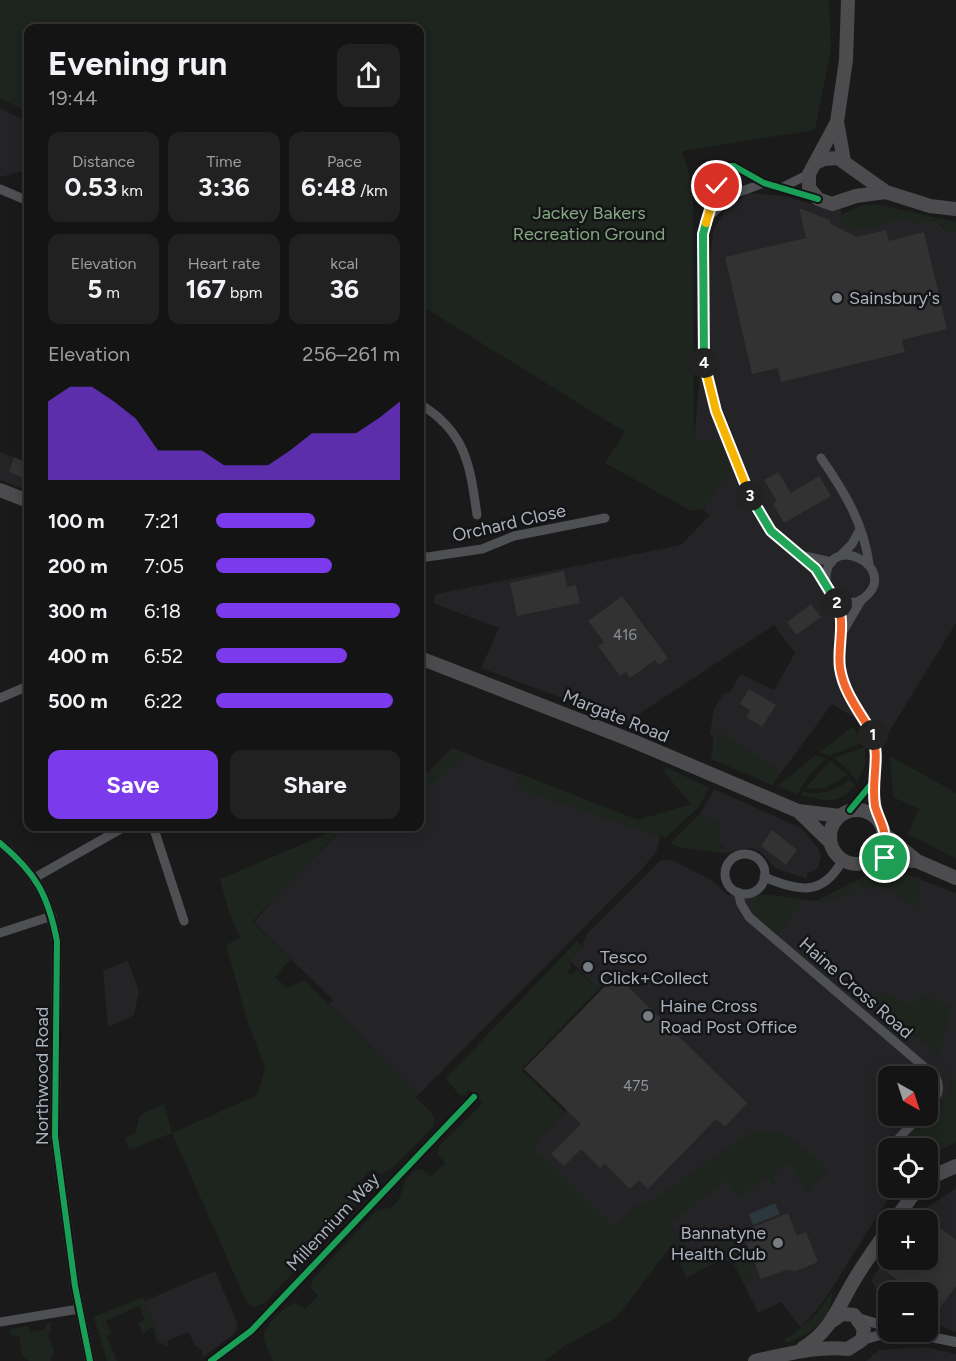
<!DOCTYPE html>
<meta charset="utf-8">
<style>
:root{--surface:#141414;--page:#212122;--text:#f1f3f6;--muted:#9d9ea0;--line:#333334;--accent:#7c3aed}
body{margin:0;font-family:Figtree,sans-serif;background:var(--page);color:var(--text);height:100vh;display:flex;flex-direction:column;font-size:22px;white-space:nowrap}
*{box-sizing:border-box;margin:0}
p{font-size:20px;color:var(--muted)}
.icon{flex:none;width:33px;height:33px;fill:none;stroke:currentColor;stroke-width:2;stroke-linecap:round;stroke-linejoin:round}
.map{position:relative;flex:1;overflow:hidden}
.details{position:absolute;left:24px;top:24px;width:400px;height:807px;display:flex;flex-direction:column;background:var(--surface);border-radius:12px;box-shadow:0 3px 15px #0003,0 0 0 2px var(--line)}
.details>*{flex:none}
.needle{width:39px;rotate:141deg}
.tools{position:absolute;left:878px;top:1066px;display:grid;gap:12px}
.tools a{display:grid;place-items:center;width:60px;height:60px;border-radius:12px;background:var(--surface);box-shadow:0 3px 15px #0003,0 0 0 2px var(--line);font-size:30px}
.pin{position:absolute;display:grid;place-items:center;width:51px;height:51px;color:#fff;margin:-26px;border:3px solid #fff;border-radius:50%;box-shadow:0 2px 6px #0007}
.km{position:absolute;width:30px;height:30px;margin:-15px;border-radius:50%;background:#222;color:#fff;font-size:16px;line-height:30px;text-align:center}
.round{display:grid;place-items:center;flex:none;width:63px;height:63px;border-radius:12px;background:var(--page)}
.summary{display:flex;align-items:center;justify-content:space-between;height:102px;padding:0 24px}
h1{font-size:33px;font-weight:700;line-height:45px}
.figures{display:grid;grid-template-columns:repeat(3,1fr);gap:9px;height:102px;padding:6px 24px}
.figures div{display:grid;align-content:center;border-radius:12px;background:var(--page);text-align:center}
.figures b{font-size:26px;font-weight:700}
.figures small{font-size:16px;font-weight:400}
.figures p{font-size:16px}
.chart{height:168px;padding:12px 24px}
.chart p{display:flex;justify-content:space-between}
.chart svg{width:100%;height:108px;margin-top:6px;fill:var(--accent);opacity:.7}
.button{display:flex;gap:12px;margin-top:auto;padding:12px 24px}
.button a{flex:1;height:69px;border-radius:12px;background:var(--accent);color:#fff;font-size:24px;font-weight:700;line-height:69px;text-align:center}
.button a+a{background:var(--page);color:var(--text)}
ul{padding:0 24px;list-style:none;font-size:20px}
li{display:grid;grid-template-columns:96px 72px 1fr;align-items:center;height:45px}
li i{height:15px;border-radius:8px;background:var(--accent)}
.map>svg:first-child{display:block}
</style>
<div class="map">
<svg width="956" height="1361" viewBox="0 0 956 1361">
<rect width="100%" height="100%" fill="#1a1a1a"/>
<path fill="#242427" fill-rule="evenodd" d="M0 108 28 122V170L0 177Z
M749 193 784 196 827 209 840 208 844 226 854 230 909 217 937 221 946 232 956 230V623L886 737 832 704 772 785 711 759 714 737 710 733 714 709 723 694 730 692 741 674 774 690 795 653 774 625 627 722 481 668 499 628 433 603 436 594 681 545 710 515 702 509 731 470 694 440 713 231 726 209Z
M0 452 28 463V491L0 480Z
M452 748 638 820 660 837 657 850 644 867 418 1095 329 1004 333 1000 254 923 277 895 344 827 420 826V780Z
M714 789 801 828 818 848 821 858 818 868 807 874V879L775 868 761 852 752 848 717 854 721 853 725 847 717 843 720 825 700 814Z
M661 860H672L713 881 727 895 759 894 816 901 867 875 900 872 956 893V1141L948 1147 929 1154 927 1149 914 1146 910 1149H888V1188H895L824 1301 801 1328 781 1302 758 1313 733 1262 722 1259 686 1278 673 1244 645 1205 633 1208 614 1227 531 1147 567 1110 524 1069 608 983 607 981 611 976 597 987 569 960 582 946 586 935ZM888 1077H927V1116H888Z
M128 961 139 991 134 1015 108 1027 103 970Z
M956 1188V1332L927 1321V1293H888V1297L876 1290 871 1279 888 1256V1260H927V1221H914L922 1211Z
M215 1271 238 1325 234 1334 203 1357 202 1350 194 1345 189 1332 160 1344 142 1302Z
M925 1347 956 1354V1361H866L879 1350Z"/>
<path fill="#1d251e" d="M0 0H829L831 49 815 130 682 151 693 188 694 440 720 441 731 471 702 509 691 511 605 463 625 432 420 305V28H28V112L0 98Z
M877 204 956 222V230L945 232 942 225 933 220 910 224 908 217 854 231 844 226 841 215 863 205Z
M853 726 863 742 829 756 820 752Z
M718 731 779 769 773 785 713 759Z
M865 747V766L857 782 846 768 834 758Z
M452 748 469 754 432 784 423 781 420 782Z
M816 755 826 759 810 774 797 794 777 786Z
M890 756 956 793V859L908 834 919 809 893 797Z
M830 761 848 775 825 788 805 789Z
M666 767 709 788 698 808 665 838 517 788 515 780 523 775 638 820 691 804 664 772Z
M850 779 855 786C836 806 826 801 802 795L803 792C822 795 836 791 850 779Z
M700 814 720 824 719 828 723 830 717 843 725 849 721 853 682 848 670 843Z
M335 826 339 827 338 832 252 922 291 959 275 977 287 988 305 980 418 1095 416 1098 431 1112 435 1120 433 1127 391 1169 381 1174 372 1169 360 1181 366 1189 365 1195 265 1303 254 1307 247 1303 172 1133 129 1150 125 1138 135 1134 140 1115 164 1104 172 1133 257 1095 265 1069 246 1016 226 945 240 938 229 912 220 879 324 835Z
M879 869 920 878 921 897 914 908 884 886 861 890 858 883 851 886 855 892 819 903 816 901Z
M759 894 804 899 776 937 760 922 751 904Z
M577 941 582 946 569 960 571 968 567 973 570 975 577 970 597 987 609 974 611 976 521 1070 565 1112 532 1148 615 1227 633 1208 650 1202 745 1136C770 1123 786 1132 806 1150 813 1156 822 1162 827 1171L805 1195 791 1160 772 1176 776 1185 774 1186 766 1177 739 1198 725 1181 669 1224 696 1259 719 1243 716 1237 718 1235 723 1246 729 1244 732 1249 738 1246 742 1254 750 1251 756 1266 749 1268 753 1281 744 1284 733 1262 722 1259 686 1278 673 1244 616 1318 566 1345 545 1361H273C270 1354 265 1345 264 1338 263 1326 286 1304 296 1303L305 1309 318 1296 311 1288 312 1280 375 1212C381 1208 388 1210 393 1206 407 1195 398 1174 422 1169L431 1177 445 1163 438 1155 439 1146 483 1103 469 1090 464 1095H459L446 1078Z
M879 991 915 1006 921 994 951 1007 940 1056 872 1000Z
M949 1076 956 1080V1141L948 1147 929 1154 927 1149 914 1146 910 1136 950 1093Z
M832 1291C833 1320 810 1335 786 1343L784 1340C805 1326 820 1313 832 1291Z
M143 1297 162 1343 167 1341 170 1348 157 1342 152 1327 143 1334 138 1323 145 1320 139 1306 106 1321 111 1334 107 1336 117 1361H107L94 1317Z
M55 1322 50 1325 52 1332 47 1333 55 1354 51 1355V1361H29L22 1356 19 1335 11 1336 10 1329 28 1326 30 1332 44 1330 47 1323Z"/>
<path fill="#2b373d" d="M775 1203 780 1214 753 1225 749 1214Z"/>
<path fill="#323233" d="M799 208 830 220 831 224 857 237 886 230 889 241 924 232 947 329 902 340 905 352 781 382 778 368 752 374 725 257 806 238Z
M14 457 28 463 25 479 9 472Z
M778 472 791 493 819 476 831 496 784 523 773 504 777 501 764 480Z
M564 571 567 587 576 585 580 603 517 616 510 583Z
M622 596 668 658 659 665 655 660 630 678 626 672 620 676 598 646 604 642 588 621Z
M811 604 821 617 796 635 787 622Z
M749 689 776 705 762 727 746 717 750 710 740 704Z
M772 830 797 850 786 865 761 846Z
M616 975 747 1103 725 1127 716 1119 648 1189 639 1180 630 1189 605 1164 600 1168 581 1149 564 1166 551 1154 581 1124 524 1069Z
M788 1213 797 1236 806 1232 818 1262 796 1271 786 1270 761 1279 742 1232Z
M927 1218 956 1240V1286L938 1310 927 1302V1293H915L888 1273 897 1260H927Z"/>
<g fill="none" stroke-linecap="round" stroke-linejoin="round">
<path stroke="#4e5053" stroke-width="9" d="M783 187 809 174
M0 189 28 201
M818 199 764 183 734 166H724L717 173V186L703 234 702 350 707 381 754 507 771 531 816 569 839 607 842 677 849 697 873 735 877 754 873 782 850 810
M710 215 734 194 764 183
M420 404C466 432 470 465 477 515
M821 458C844 491 864 524 869 564
M804 556 832 562
M840 556 852 544 860 529
M420 558 482 549 514 536 605 518
M826 584C822 527 903 567 864 598 855 605 844 603 834 597
M842 633 862 599
M0 698 28 686
M420 757H421
M873 782 880 822
M153 826 184 921
M725 874a20 20 0 1 1 40 0a20 20 0 1 1-40 0Z
M36 877 126 826
M764 877C799 891 822 897 842 861
M738 892 741 904 749 917 936 1077C942 1091 937 1097 927 1109
M0 933 52 916
M899 1149 898 1139 920 1116
M0 1322 79 1309
M211 1361 251 1331 474 1097"/>
<path stroke="#4e5053" stroke-width="10" d="M0 843C36 873 48 895 57 941L55 1136 75 1286 90 1361
M858 1318 888 1327
M907 1332 956 1342
M862 1340 880 1335 909 1333"/>
<path stroke="#4c4c4f" stroke-width="14" d="M848 0 846 60 837 122 809 174V188L818 199 832 204 856 196 886 192
M837 122 844 161
M817 162 824 159 838 158 886 192 930 206 956 209
M0 490 28 501
M420 658 633 741 798 811 830 842
M830 837a27 27 0 1 1 54 0a27 27 0 1 1-54 0Z
M798 811 840 816
M884 834 917 861
M874 859 917 861 956 878
M927 1179 956 1166
M894 1221 918 1188
M803 1348C833 1329 838 1306 856 1277 866 1261 877 1245 888 1230
M755 1361C788 1354 814 1346 848 1349L862 1340 864 1329 854 1315 842 1314 832 1321"/>
<g stroke="#141417" stroke-width="10">
<path id="cycleway" d="M818 199 764 183 734 166H724L717 173V186L703 234 702 350 707 381 754 507 771 531 816 569 839 607 842 677 849 697 873 735 877 754 873 782 850 810
M0 843C36 873 48 895 57 941L55 1136 75 1286 90 1361
M211 1361 251 1331 474 1097"/>
</g>
<use href="#cycleway" stroke="#1a9f57" stroke-width="6"/>
</g>
<g fill="none" stroke-linecap="round" stroke-linejoin="round">
<g stroke="#fff" stroke-width="12">
<path id="split-1" d="M873 735C880 759 871 781 875 806 878 818 887 830 884 843 883 849 879 854 874 859L885 858"/>
</g>
<g stroke="#fff" stroke-width="12">
<path id="split-2" d="M837 603C846 623 837 648 840 668 844 694 861 713 873 735"/>
</g>
<g stroke="#fff" stroke-width="12">
<path id="split-3" d="M750 496 771 531 816 569 837 603"/>
</g>
<g stroke="#fff" stroke-width="12">
<path id="split-4" d="M704 363 716 411 750 496"/>
</g>
<g stroke="#fff" stroke-width="12">
<path id="split-5" d="M704 363 703 234 706 223"/>
</g>
<g stroke="#fff" stroke-width="12">
<path id="split-6" d="M706 223 717 186"/>
</g>
<use href="#split-1" stroke="#f0652b" stroke-width="8"/>
<use href="#split-2" stroke="#f0652b" stroke-width="8"/>
<use href="#split-3" stroke="#22a559" stroke-width="8"/>
<use href="#split-4" stroke="#f5b400" stroke-width="8"/>
<use href="#split-5" stroke="#22a559" stroke-width="8"/>
<use href="#split-6" stroke="#f5b400" stroke-width="8"/>
</g>
<g fill="#787d83" stroke="#141417" stroke-width="2">
<circle cx="837" cy="298" r="6"/>
<circle cx="588" cy="967" r="6"/>
<circle cx="648" cy="1016" r="6"/>
<circle cx="778" cy="1243" r="6"/>
</g>
<g text-anchor="middle" stroke-width="5" stroke-linejoin="round" paint-order="stroke">
<g font-size="15" fill="#8c929a">
<text x="625" y="640">416</text>
<text x="636" y="1091">475</text>
</g>
<g font-size="18" fill="#82a880" stroke="#141417">
<text x="589" y="219">Jackey Bakers<tspan x="589" dy="21">Recreation Ground</tspan></text>
</g>
<g font-size="18" fill="#aab2bc" stroke="#141417" text-anchor="start">
<text x="849" y="304">Sainsbury's</text>
<text x="600" y="963">Tesco<tspan x="600" dy="21">Click+Collect</tspan></text>
<text x="660" y="1012">Haine Cross<tspan x="660" dy="21">Road Post Office</tspan></text>
<text x="766" y="1239" text-anchor="end">Bannatyne<tspan x="766" dy="21">Health Club</tspan></text>
</g>
<g font-size="18" fill="#aab2bc" stroke="#141417">
<text transform="translate(509 523) rotate(-13)" y="6">Orchard Close</text>
<text transform="translate(616 716) rotate(22)" y="6">Margate Road</text>
<text transform="translate(856 988) rotate(41)" y="6">Haine Cross Road</text>
<text transform="translate(42 1076) rotate(-90)" y="6">Northwood Road</text>
<text transform="translate(333 1222) rotate(-47)" y="6">Millennium Way</text>
</g>
</g>
</svg>
<div class="tools">
<a><svg class="needle" viewBox="-14 -14 28 28"><path d="M0-13l5 13h-10z" fill="#e53935"/><path d="M0 13l5-13h-10z" fill="#9d9ea0"/></svg></a>
<a><svg class="icon" aria-label="locate" viewBox="0 0 24 24"><circle cx="12" cy="12" r="6"/><path d="M12 2v4M12 18v4M2 12h4M18 12h4"/></svg></a>
<a>+</a>
<a>−</a>
</div>
<div class="pin" style="left:885px;top:858px;background:#1e9e55"><svg class="icon" aria-label="arrive" viewBox="0 0 24 24"><path d="M6 21V4h12l-3 4 3 4H6"/></svg></div>
<div class="pin" style="left:717px;top:186px;background:#d93025"><svg class="icon" aria-label="check" viewBox="0 0 24 24"><path d="M5 12l5 5 9-10"/></svg></div>
<b class="km" style="left:873px;top:735px">1</b>
<b class="km" style="left:837px;top:603px">2</b>
<b class="km" style="left:750px;top:496px">3</b>
<b class="km" style="left:704px;top:363px">4</b>
<section class="details">
<div class="summary"><div><h1>Evening run</h1><p>19:44</p></div><a class="round"><svg class="icon" aria-label="share" viewBox="0 0 24 24"><path d="M12 15V3M7 8l5-5 5 5M5 13v7h14v-7"/></svg></a></div>
<div class="figures">
<div><p>Distance</p><b>0.53<small> km</small></b></div>
<div><p>Time</p><b>3:36</b></div>
<div><p>Pace</p><b>6:48<small> /km</small></b></div>
</div>
<div class="figures">
<div><p>Elevation</p><b>5<small> m</small></b></div>
<div><p>Heart rate</p><b>167<small> bpm</small></b></div>
<div><p>kcal</p><b>36</b></div>
</div>
<div class="chart"><p><span>Elevation</span>256–261 m</p>
<svg viewBox="0 0 160 44" preserveAspectRatio="none"><path d="M0 44V12L10 6L20 6L30 12L40 19L50 32L60 32L70 32L80 38L90 38L100 38L110 32L120 25L130 25L140 25L150 19L160 12V44z"/></svg>
</div>
<ul>
<li><b>100 m</b>7:21<i style="width:54%"></i></li>
<li><b>200 m</b>7:05<i style="width:63%"></i></li>
<li><b>300 m</b>6:18<i style="width:100%"></i></li>
<li><b>400 m</b>6:52<i style="width:71%"></i></li>
<li><b>500 m</b>6:22<i style="width:96%"></i></li>
</ul>
<div class="button"><a>Save</a><a>Share</a></div>
</section>
</div>
